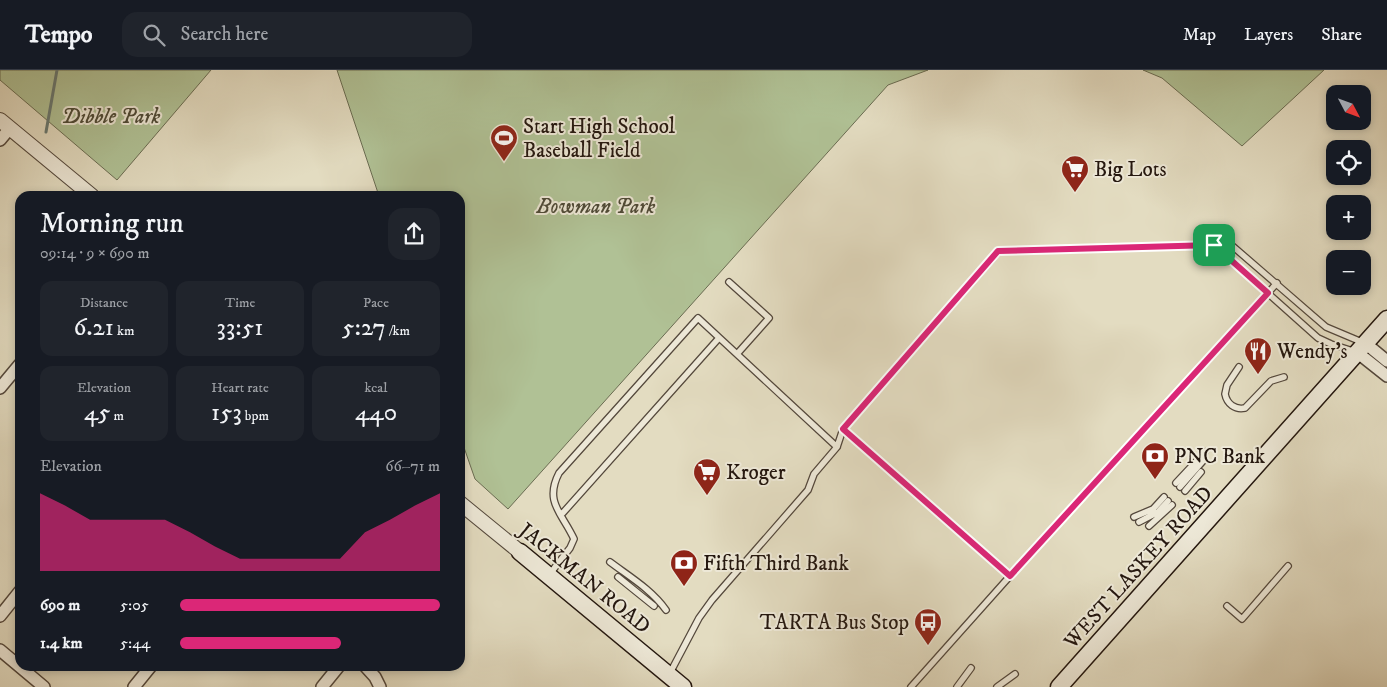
<!DOCTYPE html>
<meta charset="utf-8">
<style>
:root{--surface:#171b24;--page:#20242c;--text:#f1f3f6;--muted:#9ea1a6;--line:#363941;--accent:#db2777}
body{margin:0;font-family:"IM FELL DW Pica",serif;background:var(--page);color:var(--text);height:100vh;display:flex;flex-direction:column;font-size:19px;white-space:nowrap}
*{box-sizing:border-box;margin:0}
p{font-size:16px;color:var(--muted)}
.icon{flex:none;width:28px;height:28px;fill:none;stroke:currentColor;stroke-width:2;stroke-linecap:round;stroke-linejoin:round}
.map{position:relative;flex:1;overflow:hidden}
.drawer{position:absolute;left:15px;top:121px;width:450px;height:480px;display:flex;flex-direction:column;background:var(--surface);border-radius:15px;box-shadow:0 2px 8px #0003}
.drawer>*{flex:none}
.needle{width:32px;rotate:131deg}
.controls{position:absolute;left:1326px;top:15px;display:grid;gap:10px}
.controls a{display:grid;place-items:center;width:45px;height:45px;border-radius:10px;background:var(--surface);box-shadow:0 2px 8px #0003;font-size:25px}
.pin{position:absolute;display:grid;place-items:center;width:42px;height:42px;color:#fff;margin:-21px;border-radius:10px;box-shadow:0 2px 8px #0006}
.round{display:grid;place-items:center;flex:none;width:52px;height:52px;border-radius:15px;background:var(--page)}
.headline{display:flex;align-items:center;justify-content:space-between;height:85px;padding:0 25px}
h1{font-size:28px;font-weight:600;line-height:38px}
.figures{display:grid;grid-template-columns:repeat(3,1fr);gap:8px;height:85px;padding:5px 25px}
.figures div{display:grid;align-content:center;border-radius:12px;background:var(--page);text-align:center}
.figures b{font-size:25px;font-weight:600}
.figures small{font-size:14px;font-weight:400}
.figures p{font-size:14px}
.chart{height:140px;padding:10px 25px}
.chart p{display:flex;justify-content:space-between}
.chart svg{width:100%;height:90px;margin-top:5px;fill:var(--accent);opacity:.7}
ul{padding:0 25px;list-style:none;font-size:16px}
li{display:grid;grid-template-columns:80px 60px 1fr;align-items:center;height:38px}
li i{height:12px;border-radius:6px;background:var(--accent)}
header{display:flex;align-items:center;gap:30px;box-sizing:border-box;height:70px;padding:0 25px;background:var(--surface);border-bottom:1px solid var(--line)}
header strong{font-size:24px}
nav{display:flex;gap:28px;margin-inline-start:auto;font-size:18px}
.search{width:350px;height:45px;background:var(--page);display:flex;align-items:center;gap:12px;box-sizing:border-box;padding:0 18px;border-radius:15px;color:var(--muted);font-size:19px}
.map>svg:first-child{display:block}
</style>
<header>
<strong>Tempo</strong>
<div class="search"><svg class="icon" aria-label="search" viewBox="0 0 24 24"><circle cx="10" cy="10" r="6"/><path d="M15 15l6 6"/></svg>Search here</div>
<nav><a>Map</a><a>Layers</a><a>Share</a></nav>
</header>
<div class="map">
<svg width="1387" height="617" viewBox="0 0 1387 617">
<rect width="100%" height="100%" fill="#e3dcc1"/>
<filter id="stains"><feTurbulence type="fractalNoise" baseFrequency=".004" numOctaves="4"/><feColorMatrix values="0 0 0 0 .2 0 0 0 0 .09 0 0 0 0 .02 0 0 0 .5 -.17"/></filter>
<radialGradient id="worn" r=".72"><stop offset=".6" stop-color="#630" stop-opacity="0"/><stop offset="1" stop-color="#630" stop-opacity=".3"/></radialGradient>
<path fill="#b0c195" stroke="#6a6c52" d="M0 0H211L117 110 0 10Z
M337 0H928L888 15 508 439 475 409 460 366V126H379Z
M1143 0H1324L1242 76 1162 8Z"/>
<g fill="none" stroke-linecap="round" stroke-linejoin="round">
<path stroke="#687972" stroke-width="3" d="M46 62 57 0"/>
<g stroke="#54483c" stroke-width="8">
<path id="service" d="M1214 175 1318 268 1331 274 1356 282
M729 212 769 248 737 284
M1239 297 1227 315 1225 324C1227 334 1235 340 1245 338L1271 311 1284 307
M843 359 1010 506
M1176 413 1205 382
M1180 417 1203 391
M1185 421 1201 402
M561 445 719 268
M1134 447 1153 439 1164 427
M1139 452 1158 442 1168 431
M1149 456 1172 435
M610 492C630 507 652 520 666 540
M549 505 570 478 574 469C562 443 544 432 559 403L698 248 837 377
M618 507 654 536
M1227 536 1242 549 1288 496
M670 603 699 548 712 530 808 420 814 404 837 377 843 359 999 181 1214 175 1229 173 1326 257 1364 273
M911 617 1010 506 1277 213
M957 617 971 598
M997 617 1015 604"/>
</g>
<g stroke="#54483c" stroke-width="14">
<path id="minor" d="M0 70 10 58
M1365 273 1387 291
M1358 283 1387 306
M0 318 20 294
M0 546 20 521
M0 580 44 617
M365 596 375 607 380 617
M134 617 151 596
M322 617 339 596"/>
</g>
<g stroke="#54483c" stroke-width="16">
<path id="tertiary" d="M0 50 92 126
M460 433 520 482"/>
</g>
<g stroke="#24170f" stroke-width="19">
<path id="secondary" d="M520 482 683 617
M1059 617 1387 249"/>
</g>
<use href="#service" stroke="#ede8d7" stroke-width="5.5"/>
<use href="#minor" stroke="#ede8d7" stroke-width="11"/>
<use href="#tertiary" stroke="#ede8d7" stroke-width="14"/>
<use href="#secondary" stroke="#ede8d7" stroke-width="16"/>
</g>
<g fill="none" stroke-linecap="round" stroke-linejoin="round">
<g stroke="#fff" stroke-width="10">
<path id="route" d="M1214 175 1268 223 1010 506 843 359 998 181Z"/>
</g>
<use href="#route" stroke="#db2777" stroke-width="6"/>
</g>
<defs>
<g id="stadium-pin" transform="scale(1.4375)"><path d="M0 17L-7.5 6A9.5 9.5 0 1 1 7.5 6Z" fill="#8f2418" stroke="#ede8d7"/><path d="M0-5a6.5 5 0 1 0 0 10a6.5 5 0 1 0 0-10ZM-3.5-1.8h7v3.6h-7Z" fill="#fff"/></g>
<g id="supermarket-pin" transform="scale(1.4375)"><path d="M0 17L-7.5 6A9.5 9.5 0 1 1 7.5 6Z" fill="#8f2418" stroke="#ede8d7"/><path d="M-6-5.5h2.5l.6 2H6L4.5 2H-2.5L-4.4-4H-6ZM-1.5 3.2a1.3 1.3 0 1 0 .1 0ZM3 3.2a1.3 1.3 0 1 0 .1 0Z" fill="#fff"/></g>
<g id="restaurant-pin" transform="scale(1.4375)"><path d="M0 17L-7.5 6A9.5 9.5 0 1 1 7.5 6Z" fill="#8f2418" stroke="#ede8d7"/><path d="M-5-6h1v4h1v-4h1v4h1v-4h1v5L-1.5 .5V6h-2V.5L-5-1ZM5-6V6H3V1.5H1.5Q1.5-4 5-6Z" fill="#fff"/></g>
<g id="bank-pin" transform="scale(1.4375)"><path d="M0 17L-7.5 6A9.5 9.5 0 1 1 7.5 6Z" fill="#8f2418" stroke="#ede8d7"/><path d="M-6-4H6V4H-6ZM0-2.3a2.3 2.3 0 1 0 0 4.6a2.3 2.3 0 1 0 0-4.6Z" fill="#fff"/></g>
<g id="bus-pin" transform="scale(1.4375)"><path d="M0 17L-7.5 6A9.5 9.5 0 1 1 7.5 6Z" fill="#8f2418" stroke="#ede8d7"/><path d="M-5-6H5V4H4V6H2V4H-2V6H-4V4H-5ZM-3.5-4V0h7V-4ZM-3.5 1.2v1.5H-2V1.2ZM2 1.2v1.5H3.5V1.2Z" fill="#fff"/></g>
</defs>
<g fill-rule="evenodd">
<use href="#stadium-pin" x="504" y="68"/>
<use href="#supermarket-pin" x="1075" y="99"/>
<use href="#restaurant-pin" x="1258" y="281"/>
<use href="#bank-pin" x="1155" y="386"/>
<use href="#supermarket-pin" x="707" y="402"/>
<use href="#bank-pin" x="684" y="493"/>
<use href="#bus-pin" x="928" y="552"/>
</g>
<g text-anchor="middle" stroke-width="4" stroke-linejoin="round" paint-order="stroke">
<g font-size="21" font-style="italic" fill="#4e4a37" stroke="#ede8d7">
<text x="111" y="53">Dibble Park</text>
<text x="596" y="143">Bowman Park</text>
</g>
<g font-size="21" fill="#24170f" stroke="#ede8d7" text-anchor="start">
<text x="523" y="63">Start High School<tspan x="523" dy="24">Baseball Field</tspan></text>
<text x="1094" y="106">Big Lots</text>
<text x="1277" y="288">Wendy's</text>
<text x="1174" y="393">PNC Bank</text>
<text x="726" y="409">Kroger</text>
<text x="703" y="500">Fifth Third Bank</text>
<text x="909" y="559" text-anchor="end">TARTA Bus Stop</text>
</g>
<g font-size="21" fill="#24170f" stroke="#ede8d7">
<text transform="translate(1138 497) rotate(-48)" y="7">WEST LASKEY ROAD</text>
<text transform="translate(585 508) rotate(39)" y="7">JACKMAN ROAD</text>
</g>
</g>
<rect width="100%" height="100%" filter="url(#stains)"/>
<rect width="100%" height="100%" fill="url(#worn)"/>
</svg>
<div class="controls">
<a><svg class="needle" viewBox="-14 -14 28 28"><path d="M0-13l5 13h-10z" fill="#e53935"/><path d="M0 13l5-13h-10z" fill="#9ea1a6"/></svg></a>
<a><svg class="icon" aria-label="locate" viewBox="0 0 24 24"><circle cx="12" cy="12" r="6"/><path d="M12 2v4M12 18v4M2 12h4M18 12h4"/></svg></a>
<a>+</a>
<a>−</a>
</div>
<div class="pin" style="left:1214px;top:175px;background:#1e9e55"><svg class="icon" aria-label="arrive" viewBox="0 0 24 24"><path d="M6 21V4h12l-3 4 3 4H6"/></svg></div>
<section class="drawer">
<div class="headline"><div><h1>Morning run</h1><p>09:14 · 9 × 690 m</p></div><a class="round"><svg class="icon" aria-label="share" viewBox="0 0 24 24"><path d="M12 15V3M7 8l5-5 5 5M5 13v7h14v-7"/></svg></a></div>
<div class="figures">
<div><p>Distance</p><b>6.21<small> km</small></b></div>
<div><p>Time</p><b>33:51</b></div>
<div><p>Pace</p><b>5:27<small> /km</small></b></div>
</div>
<div class="figures">
<div><p>Elevation</p><b>45<small> m</small></b></div>
<div><p>Heart rate</p><b>153<small> bpm</small></b></div>
<div><p>kcal</p><b>440</b></div>
</div>
<div class="chart"><p><span>Elevation</span>66–71 m</p>
<svg viewBox="0 0 160 44" preserveAspectRatio="none"><path d="M0 44V6L10 12L20 19L30 19L40 19L50 19L60 25L70 32L80 38L90 38L100 38L110 38L120 38L130 25L140 19L150 12L160 6V44z"/></svg>
</div>
<ul>
<li><b>690 m</b>5:05<i style="width:100%"></i></li>
<li><b>1.4 km</b>5:44<i style="width:62%"></i></li>
</ul>
</section>
</div>
